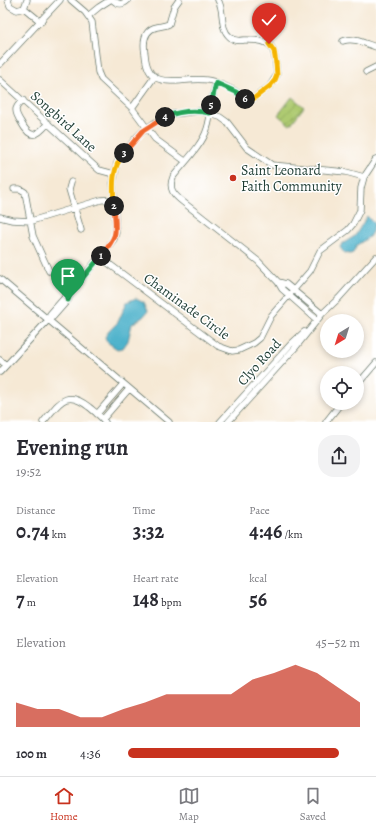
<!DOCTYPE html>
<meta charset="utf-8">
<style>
:root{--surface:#fff;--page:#f2f2f3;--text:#2b2b33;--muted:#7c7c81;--line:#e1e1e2;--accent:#c8321e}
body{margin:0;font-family:Alegreya,serif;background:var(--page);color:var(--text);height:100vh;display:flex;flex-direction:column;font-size:15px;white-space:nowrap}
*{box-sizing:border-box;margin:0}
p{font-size:13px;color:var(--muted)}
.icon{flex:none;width:22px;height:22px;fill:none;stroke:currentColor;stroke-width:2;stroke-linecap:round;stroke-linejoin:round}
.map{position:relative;height:422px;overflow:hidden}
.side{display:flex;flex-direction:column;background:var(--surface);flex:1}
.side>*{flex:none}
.needle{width:26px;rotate:218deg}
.tools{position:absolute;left:320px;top:314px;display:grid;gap:8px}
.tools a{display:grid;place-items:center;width:44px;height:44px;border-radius:50%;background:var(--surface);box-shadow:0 2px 6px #0003;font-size:20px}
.pin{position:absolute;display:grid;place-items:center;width:34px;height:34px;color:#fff;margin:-41px -17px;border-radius:50% 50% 50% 0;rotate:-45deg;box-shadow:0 0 4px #0007}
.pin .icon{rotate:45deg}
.km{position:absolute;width:20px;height:20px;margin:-10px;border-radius:50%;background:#222;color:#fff;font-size:11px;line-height:20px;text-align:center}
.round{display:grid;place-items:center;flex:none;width:42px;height:42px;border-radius:16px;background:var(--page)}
.headline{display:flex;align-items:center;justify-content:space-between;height:68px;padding:0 16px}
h1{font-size:22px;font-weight:600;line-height:30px}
.metrics{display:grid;grid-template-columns:repeat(3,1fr);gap:6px;height:68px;padding:4px 16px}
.metrics div{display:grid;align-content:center}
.metrics b{font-size:20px;font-weight:600}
.metrics small{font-size:11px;font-weight:400}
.metrics p{font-size:11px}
.chart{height:112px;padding:8px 16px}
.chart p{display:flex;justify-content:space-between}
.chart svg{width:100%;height:72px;margin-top:4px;fill:var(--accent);opacity:.7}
ul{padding:0 16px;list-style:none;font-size:13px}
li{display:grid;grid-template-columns:64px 48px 1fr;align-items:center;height:30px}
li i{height:10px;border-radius:5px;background:var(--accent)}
.tabs{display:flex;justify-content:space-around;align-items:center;height:56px;border-top:1px solid var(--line);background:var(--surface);font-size:11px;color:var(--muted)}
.tabs a{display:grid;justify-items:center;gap:2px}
.tabs .on{color:var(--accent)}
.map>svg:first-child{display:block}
</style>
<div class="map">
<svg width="376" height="422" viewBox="0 0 376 422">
<defs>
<pattern id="garden-furrows" width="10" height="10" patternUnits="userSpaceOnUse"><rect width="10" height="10" fill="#aeca71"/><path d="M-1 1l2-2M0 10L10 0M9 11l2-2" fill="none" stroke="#8da55e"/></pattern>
</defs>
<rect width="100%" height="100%" fill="#fff"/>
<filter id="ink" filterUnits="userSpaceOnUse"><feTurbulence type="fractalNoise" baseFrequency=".025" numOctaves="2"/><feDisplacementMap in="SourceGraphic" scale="8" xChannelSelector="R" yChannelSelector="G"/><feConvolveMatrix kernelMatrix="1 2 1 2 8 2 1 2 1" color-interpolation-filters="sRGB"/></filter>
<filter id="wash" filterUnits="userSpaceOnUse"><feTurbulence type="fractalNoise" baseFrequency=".012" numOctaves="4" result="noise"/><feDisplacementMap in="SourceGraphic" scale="16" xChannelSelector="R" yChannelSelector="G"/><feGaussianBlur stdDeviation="0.9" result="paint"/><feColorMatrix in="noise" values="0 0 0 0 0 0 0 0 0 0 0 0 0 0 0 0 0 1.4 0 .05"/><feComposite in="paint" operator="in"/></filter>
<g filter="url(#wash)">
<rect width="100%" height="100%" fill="#f6e9d5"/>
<path fill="url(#garden-furrows)" stroke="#668452" d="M292 97 304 107 290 125 278 115Z"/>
<path fill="#4bb1ca" stroke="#35777f" d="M367 216 374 223 372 232 369 237 357 245 353 253 350 254 344 253 340 247 342 244 355 236Z
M136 298 144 302 148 311 143 317 132 324 128 341 123 348 117 349 107 342 105 337 109 331 118 322 127 302Z"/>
</g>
<g filter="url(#ink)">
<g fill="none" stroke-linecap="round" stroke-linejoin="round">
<g stroke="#6a796c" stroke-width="7">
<path id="minor" d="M8 0 10 6 17 10 24 8 27 0
M71 0 85 12 92 22 98 72 101 79 132 108 155 139 185 161
M113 0C118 5 123 5 128 0
M179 0 174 7 169 24C165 26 161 26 157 27 143 30 143 43 145 54 148 98 187 73 212 81 219 84 228 87 235 91 240 94 244 99 250 101L270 86 277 75C274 48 276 39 244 40 239 41 234 41 230 37 219 28 225 11 218 0
M24 8 41 22
M88 16 99 7 110 0
M343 41C354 37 366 44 376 47
M0 64 60 0
M366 72 376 67
M0 80 99 170 114 174
M216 83C211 98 212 114 207 129 203 144 183 164 173 177 168 189 174 195 183 202L258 261 278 282 282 289 317 320
M23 100C20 103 16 106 16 110 16 114 19 119 21 122 30 139 36 138 48 123
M132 108 155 76
M71 182 69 189 81 230
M14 189H20L25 192 33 236 49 271
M0 217 12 220 31 221 101 200 114 199
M100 257 218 346 232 351 239 350 254 343 260 338 271 316 310 271 320 251 348 230 353 224 360 210 361 188 364 177 376 159
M0 279 169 422
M278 282 286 284 322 314
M50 318V314L65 297 71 292 114 239 116 233 113 183 117 163 135 139 143 131 156 122 173 114 200 111 220 117 227 122 247 148 272 165 346 172 364 177
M0 360 6 365
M0 372 50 318 53 317 68 300 71 292
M357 385 376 363
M97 414 123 384
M103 419 129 389
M43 422C59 404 65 388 89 407 95 412 101 416 105 422
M220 422 291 344 304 332
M228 422 295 348 322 314 339 298 376 257
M326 422 341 403"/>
</g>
<use href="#minor" stroke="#fff" stroke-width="5.5"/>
</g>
</g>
<g fill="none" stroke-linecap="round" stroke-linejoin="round" filter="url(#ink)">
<g stroke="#fff" stroke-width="8">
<path id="split-1" d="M68 300 71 292 101 256"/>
</g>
<g stroke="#fff" stroke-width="8">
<path id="split-2" d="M101 256C119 234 116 233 114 206"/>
</g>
<g stroke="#fff" stroke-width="8">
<path id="split-3" d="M114 206C113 187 111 169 124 153"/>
</g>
<g stroke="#fff" stroke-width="8">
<path id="split-4" d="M124 153 143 131 165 117"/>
</g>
<g stroke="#fff" stroke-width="8">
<path id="split-5" d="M165 117C180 111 195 110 210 113L211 105"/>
</g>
<g stroke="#fff" stroke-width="8">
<path id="split-6" d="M211 105 216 83 236 92 245 99"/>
</g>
<g stroke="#fff" stroke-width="8">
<path id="split-7" d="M245 99 250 101 253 99 270 86 275 80 277 75 276 63"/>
</g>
<g stroke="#fff" stroke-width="8">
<path id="split-8" d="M269 44 274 51 276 63"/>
</g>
<use href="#split-1" stroke="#22a559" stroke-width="5"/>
<use href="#split-2" stroke="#f0652b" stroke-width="5"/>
<use href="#split-3" stroke="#f5b400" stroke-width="5"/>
<use href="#split-4" stroke="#f0652b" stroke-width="5"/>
<use href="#split-5" stroke="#22a559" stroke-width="5"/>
<use href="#split-6" stroke="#22a559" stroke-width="5"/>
<use href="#split-7" stroke="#f5b400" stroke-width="5"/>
<use href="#split-8" stroke="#f5b400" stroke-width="5"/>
</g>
<circle fill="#c8321e" stroke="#fff" stroke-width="1.5" cx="233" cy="178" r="4"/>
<g text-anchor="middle" stroke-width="3" stroke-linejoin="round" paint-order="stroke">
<g font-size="14" fill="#1f3d34" stroke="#fff">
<text transform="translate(64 121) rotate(42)" y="5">Songbird Lane</text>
<text transform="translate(187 306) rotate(36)" y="5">Chaminade Circle</text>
<text transform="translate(259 362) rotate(-48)" y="5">Clyo Road</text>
</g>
<g font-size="14" fill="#1f3d34" stroke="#fff" text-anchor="start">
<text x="241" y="175">Saint Leonard<tspan x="241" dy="16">Faith Community</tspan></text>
</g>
</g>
</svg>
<div class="tools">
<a><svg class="needle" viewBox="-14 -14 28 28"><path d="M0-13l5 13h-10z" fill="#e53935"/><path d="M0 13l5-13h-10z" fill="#7c7c81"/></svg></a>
<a><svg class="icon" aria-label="locate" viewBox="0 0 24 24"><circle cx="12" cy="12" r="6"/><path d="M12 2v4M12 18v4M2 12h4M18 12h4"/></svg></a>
</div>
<div class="pin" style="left:68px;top:300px;background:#1e9e55"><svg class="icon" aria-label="arrive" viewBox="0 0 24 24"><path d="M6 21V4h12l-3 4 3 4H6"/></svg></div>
<div class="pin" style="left:269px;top:44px;background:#d93025"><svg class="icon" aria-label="check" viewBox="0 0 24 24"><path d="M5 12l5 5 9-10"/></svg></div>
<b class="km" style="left:101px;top:256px">1</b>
<b class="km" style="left:114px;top:206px">2</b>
<b class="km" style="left:124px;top:153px">3</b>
<b class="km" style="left:165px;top:117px">4</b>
<b class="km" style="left:211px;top:105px">5</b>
<b class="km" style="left:245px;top:99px">6</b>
</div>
<section class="side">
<div class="headline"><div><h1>Evening run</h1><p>19:52</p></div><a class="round"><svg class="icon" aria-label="share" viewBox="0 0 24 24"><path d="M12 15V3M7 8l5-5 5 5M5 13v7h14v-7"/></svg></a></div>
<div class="metrics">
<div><p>Distance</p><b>0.74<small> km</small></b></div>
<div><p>Time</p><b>3:32</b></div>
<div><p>Pace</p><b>4:46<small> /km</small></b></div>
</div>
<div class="metrics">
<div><p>Elevation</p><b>7<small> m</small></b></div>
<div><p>Heart rate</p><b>148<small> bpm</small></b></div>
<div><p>kcal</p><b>56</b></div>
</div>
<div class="chart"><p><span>Elevation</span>45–52 m</p>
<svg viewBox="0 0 160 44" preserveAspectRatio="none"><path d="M0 44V29L10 33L20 33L30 38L40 38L50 33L60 29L70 24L80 24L90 24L100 24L110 15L120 11L130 6L140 11L150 20L160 29V44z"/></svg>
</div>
<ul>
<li><b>100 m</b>4:36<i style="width:91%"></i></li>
</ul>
</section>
<nav class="tabs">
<a class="on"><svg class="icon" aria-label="home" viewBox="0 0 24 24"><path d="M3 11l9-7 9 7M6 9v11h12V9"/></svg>Home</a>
<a><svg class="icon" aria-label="map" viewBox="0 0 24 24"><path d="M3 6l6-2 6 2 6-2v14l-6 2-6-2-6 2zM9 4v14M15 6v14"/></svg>Map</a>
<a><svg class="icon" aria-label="saved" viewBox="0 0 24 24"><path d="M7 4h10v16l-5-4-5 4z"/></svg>Saved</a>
</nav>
